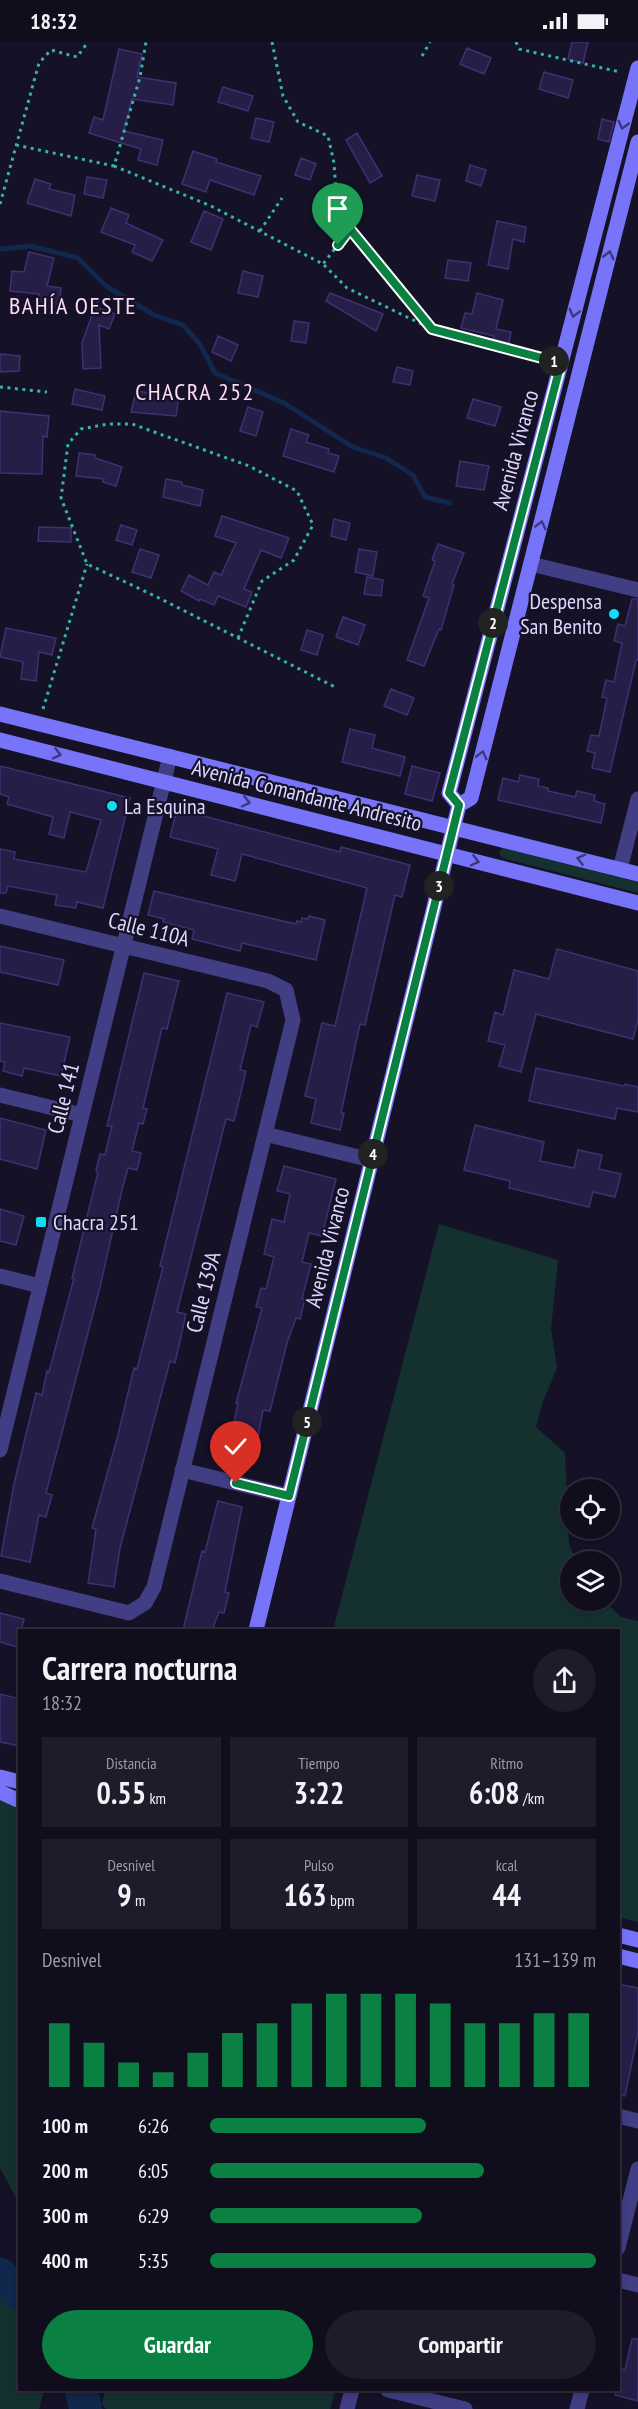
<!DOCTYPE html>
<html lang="es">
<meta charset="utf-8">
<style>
:root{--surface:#100d1d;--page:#1e1b2a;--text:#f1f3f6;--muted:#9c9ca4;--line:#302d3b;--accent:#0b8043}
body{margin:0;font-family:"PT Sans Narrow",sans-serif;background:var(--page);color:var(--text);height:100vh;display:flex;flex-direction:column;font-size:22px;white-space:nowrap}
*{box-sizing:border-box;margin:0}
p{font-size:20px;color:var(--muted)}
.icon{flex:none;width:33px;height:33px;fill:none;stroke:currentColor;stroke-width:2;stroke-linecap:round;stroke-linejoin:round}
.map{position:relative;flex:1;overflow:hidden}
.sheet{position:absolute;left:18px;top:1587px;width:602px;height:762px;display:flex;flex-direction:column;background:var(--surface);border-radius:0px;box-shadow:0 3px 9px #0003,0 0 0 2px var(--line)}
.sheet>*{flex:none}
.fabs{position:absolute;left:560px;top:1437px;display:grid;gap:12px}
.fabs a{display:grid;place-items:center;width:60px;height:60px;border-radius:50%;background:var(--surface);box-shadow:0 3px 9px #0003,0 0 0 2px var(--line);font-size:30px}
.pin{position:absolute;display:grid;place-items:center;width:51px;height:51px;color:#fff;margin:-62px -26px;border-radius:50% 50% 50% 0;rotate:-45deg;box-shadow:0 0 6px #0007}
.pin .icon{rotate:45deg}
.km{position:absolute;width:30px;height:30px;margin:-15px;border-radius:50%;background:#222;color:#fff;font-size:16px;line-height:30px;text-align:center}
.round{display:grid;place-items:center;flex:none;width:63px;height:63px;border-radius:32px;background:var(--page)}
.summary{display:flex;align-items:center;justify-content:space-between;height:102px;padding:0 24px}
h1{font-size:33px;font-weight:700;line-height:45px}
.stats{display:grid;grid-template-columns:repeat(3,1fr);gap:9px;height:102px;padding:6px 24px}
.stats div{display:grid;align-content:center;border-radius:0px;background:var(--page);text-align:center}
.stats b{font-size:30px;font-weight:700}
.stats small{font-size:16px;font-weight:400}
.stats p{font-size:16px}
.chart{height:168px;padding:12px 24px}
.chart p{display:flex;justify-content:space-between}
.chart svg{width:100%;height:108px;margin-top:6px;stroke:var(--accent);stroke-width:6}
.primary-button{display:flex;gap:12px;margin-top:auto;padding:12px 24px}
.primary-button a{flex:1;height:69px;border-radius:36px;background:var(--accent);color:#fff;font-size:24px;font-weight:700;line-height:69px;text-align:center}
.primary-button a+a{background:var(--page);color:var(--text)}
ul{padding:0 24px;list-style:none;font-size:20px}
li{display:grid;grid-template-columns:96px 72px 1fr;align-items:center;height:45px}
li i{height:15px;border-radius:8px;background:var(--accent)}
.status{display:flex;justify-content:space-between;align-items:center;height:42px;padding:0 30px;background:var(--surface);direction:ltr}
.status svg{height:16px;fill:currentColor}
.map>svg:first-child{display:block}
</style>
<div class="status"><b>18:32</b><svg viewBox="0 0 49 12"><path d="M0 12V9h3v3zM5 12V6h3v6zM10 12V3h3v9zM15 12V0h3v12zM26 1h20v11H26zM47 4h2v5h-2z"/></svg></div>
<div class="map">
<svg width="638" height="2367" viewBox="0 0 638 2367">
<rect width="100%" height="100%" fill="#151127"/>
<path fill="#143130" d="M503 806 638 840V851L502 816 499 810Z
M439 1182 558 1218 551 1287 557 1326 542 1362 536 1385 565 1411 569 1502 576 1519 570 1520V1558L604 1559 621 1575 638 1579V1880L618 1875V1588H333Z
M0 1759 20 1766 19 2161 0 2126Z
M0 2244 19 2270 20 2348H44L39 2367H0Z
M105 2348H323L335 2350 330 2367H106L102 2362Z"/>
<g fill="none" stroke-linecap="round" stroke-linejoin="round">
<path stroke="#11274b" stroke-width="5" d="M2 207 30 204 78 216 106 244 154 273 183 283 200 302 215 331 284 361 353 405 386 416 413 433 425 455 450 461"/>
<path stroke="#11274b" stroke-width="33" d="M0 2232 20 2253
M81 2348 86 2367"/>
</g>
<path fill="#261e47" stroke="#3e3172" stroke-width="1.5" d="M572 0H588L583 21 568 17Z
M467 6 491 16 484 32 460 22Z
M119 7 142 12 137 35 176 41 173 63 132 57 124 89 163 98 157 123 138 118 141 107 89 91 94 75 103 78Z
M544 30 573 38 568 56 539 47Z
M223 45 253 54 248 69 218 60Z
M256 76 274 80 269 100 251 96Z
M602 77 614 80 609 100 598 97Z
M357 91 382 134 370 141 346 98Z
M193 109 217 117 216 120 261 134 254 153 210 138 206 150 182 142Z
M301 116 316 122 310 138 295 133Z
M470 123 486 128 481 144 466 139Z
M417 133 440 138 435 159 412 154Z
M87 135 107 138 103 156 84 152Z
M35 137 51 142 49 147 75 153 71 174 27 161Z
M111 166 129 173 126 181 163 198 152 219 132 210 135 203 101 190Z
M204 169 223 177 211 208 191 200Z
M497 179 526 185 524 200 513 197 508 227 488 223Z
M29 210 54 216 47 244 61 246 59 266 37 264 39 252 10 249 12 229 24 230Z
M448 218 471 221 468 239 445 236Z
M243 229 263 234 258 255 238 251Z
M330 251 383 272 376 289 326 259Z
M477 251 503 258 496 287 511 290 508 306 492 302 494 294 461 286 465 271 472 272Z
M97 258 99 266 115 272 109 287 99 283 101 326 83 327 82 301Z
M294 279 309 281 306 301 291 299Z
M218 294 238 303 231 319 212 310Z
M0 312 20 314 19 329 0 330Z
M397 325 413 329 410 343 393 340Z
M75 347 105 354 102 368 72 362Z
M136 349 179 355 176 374 131 370Z
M473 357 501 365 495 384 467 376Z
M248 365 263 370 256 394 240 389Z
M0 369 49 374 47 395 43 394 42 432 0 431Z
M291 387 309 393 306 400 329 407 328 411 339 414 334 430 283 414Z
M79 411 95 413V416L122 425 116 444 103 440 104 437 76 434Z
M460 419 489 424 484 448 456 444Z
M166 437 182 440V443L203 448 200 464 163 455Z
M222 474 289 496 281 516 261 508 244 547 252 550 246 565 218 554 214 563 200 557 199 559 181 549 189 533 208 543 214 530 221 533 236 501 215 494Z
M334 477 350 481 346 498 331 494Z
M121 483 137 488 132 503 116 498Z
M39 485 71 486V500L38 499Z
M438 502 464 511 452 542 454 543 441 588 439 587 424 624 407 618 429 556 423 554 435 519 432 518Z
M140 507 159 513 151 536 132 530Z
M359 507 377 510 373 534 355 530Z
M367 535 383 538 381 554 364 552Z
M632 557H638V618H636L610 730 592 726 595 711 587 709 591 693 599 694 607 656 602 655 606 638 614 640 622 601 614 599 618 582 625 584Z
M343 575 365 583 358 603 336 595Z
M6 586 56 596 52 613 39 610 36 639 21 637 23 620 0 615Z
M307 588 323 593 317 613 301 608Z
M391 647 414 656 407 673 384 664Z
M350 687 375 693 372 706 405 715 400 734 342 720Z
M0 724 130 756 103 866 77 860 76 866 55 863 57 853 8 844 6 851H0V807L15 810 14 817 86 830 101 778 70 770 64 796 49 792 53 775 7 762 9 755 0 752Z
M412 724 440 731 432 759 405 752Z
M520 733 539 737 538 744 548 746V749L575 755 577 749 595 753 594 759 605 762 601 781 498 758 503 736 518 740Z
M177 767 340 810 341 805 410 823 402 855 395 853 365 983 360 982 341 1071H344L340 1088 311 1081 316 1057 305 1054 322 981 335 984 367 846 242 812 235 839 211 833 218 807 170 795Z
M154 849 296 882 297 879 301 880 302 876 308 877 309 874 325 878 316 918 242 901 240 909 192 897 194 888 163 880 164 877 148 873Z
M0 904 64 918 58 943 0 930Z
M557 907 638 929V978L633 997 536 972 521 1030 499 1024 505 1003 488 999 495 970 503 973 514 928 549 937Z
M144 931 179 939 167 987 162 986 143 1066 147 1067 143 1082 139 1081 132 1109 141 1111 137 1128 128 1126 122 1148 100 1245 46 1451 52 1453 46 1475 39 1473 30 1520 1 1514 14 1442 36 1351 42 1353 47 1329 49 1330 74 1236H72L98 1130 96 1129 100 1112 105 1113 112 1084H107Z
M227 951 264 960 257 985 251 983 240 1028 246 1029 234 1079 226 1077 177 1270 186 1272 175 1321 170 1319 120 1506 114 1545 88 1541 96 1487 92 1486 118 1393 134 1326 137 1327 163 1225 160 1224Z
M0 981 70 995 61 1034 24 1026 22 1034 3 1029 5 1020 0 1019Z
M536 1026 624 1044 625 1042 638 1045V1070L617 1066 615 1077 529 1059Z
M0 1076 46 1088 37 1127 0 1117Z
M475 1083 544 1100 540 1119 574 1126 578 1108 602 1113 599 1127 621 1132 615 1155 593 1150 589 1165 509 1146 510 1139 464 1128Z
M284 1124 336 1137 322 1194 309 1191 302 1220 311 1222 302 1257H305L300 1277 296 1276 287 1301 270 1369 263 1368 254 1416 228 1411 238 1361H236L262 1266 256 1265 261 1246 266 1247 274 1215 264 1212 272 1177 284 1180 290 1152 277 1149Z
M0 1167 24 1174 16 1203 0 1199Z
M218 1459 242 1465 225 1550 229 1551 224 1571 219 1570 212 1588H183L202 1509 205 1510Z
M0 1571 24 1577 17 1605 0 1600Z
M0 1652 20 1657V1704L0 1700Z
M618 1942 638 1946V1991L625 2054 618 2053Z
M632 2297H638V2359L615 2353 621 2327 625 2328Z"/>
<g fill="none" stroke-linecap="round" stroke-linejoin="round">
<path stroke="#35b4ac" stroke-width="3" stroke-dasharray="3 4.5" stroke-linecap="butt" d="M272 0 283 54 298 80 328 94 334 121 336 150 350 187 323 222
M516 0 519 7 620 30
M422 14 430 0
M16 103 114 124 140 35 146 0
M114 124 211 164 323 222 347 246 432 287 545 317
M0 162 39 21 51 8 77 15 88 0
M350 187 431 285
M260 189 282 156
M0 345 47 350
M238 596 262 539 294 518 313 483 297 449 249 424 132 382H108L81 387 68 402 61 456 87 522 155 554 337 646
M43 667 87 522"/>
<path stroke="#413e84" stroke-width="15" d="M531 522 638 548
M620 827 638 757
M0 874 268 939 286 948 293 978 154 1545 145 1561 129 1571 0 1539
M0 1053 82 1073
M265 1092 371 1118
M0 1234 40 1244
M0 1408 170 714
M182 1428 289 1454
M618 2074 638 2079
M618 2206 638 2127
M618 2238 638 2243
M388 2348 465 2367
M347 2367 352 2348
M577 2367 582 2348"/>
<path stroke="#7774f9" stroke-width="15" d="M0 672 638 832
M0 698 638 861
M459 763 449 751 638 26
M256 1588 447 812 459 763 471 756 638 100
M0 1735 20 1740
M0 1750 20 1759
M618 1893 638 1898
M618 1914 638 1919"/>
</g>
<defs><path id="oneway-chevron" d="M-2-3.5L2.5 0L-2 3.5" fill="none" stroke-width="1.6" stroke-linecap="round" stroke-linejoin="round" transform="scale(1.5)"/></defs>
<g stroke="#3c397b">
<use href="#oneway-chevron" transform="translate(623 83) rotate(105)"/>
<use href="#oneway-chevron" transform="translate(609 213) rotate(-76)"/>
<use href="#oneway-chevron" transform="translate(574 271) rotate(105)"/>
<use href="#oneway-chevron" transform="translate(541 483) rotate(-76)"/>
<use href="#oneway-chevron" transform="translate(57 712) rotate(14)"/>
<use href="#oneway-chevron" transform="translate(482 713) rotate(-76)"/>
<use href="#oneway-chevron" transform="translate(246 760) rotate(14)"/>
<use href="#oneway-chevron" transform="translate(581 817) rotate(-166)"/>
<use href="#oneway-chevron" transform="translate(475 819) rotate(14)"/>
</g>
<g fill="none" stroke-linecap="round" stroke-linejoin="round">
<g stroke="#fff" stroke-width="12">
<path id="route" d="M236 1441 289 1454 459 763 449 751 561 321 432 287 350 187 338 203"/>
</g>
<use href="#route" stroke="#0b8043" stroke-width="8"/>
</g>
<g fill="#0ddef4" stroke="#151127" stroke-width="2">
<circle cx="614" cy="572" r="6"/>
<circle cx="112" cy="764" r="6"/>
<rect x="35" y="1174" width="12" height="12" rx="3"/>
</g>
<g text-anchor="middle" stroke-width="4.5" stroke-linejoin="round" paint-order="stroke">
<g font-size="22" fill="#ddd8fd" stroke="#151127">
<text transform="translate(515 408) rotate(-75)" y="8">Avenida Vivanco</text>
<text transform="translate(307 753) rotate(14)" y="8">Avenida Comandante Andresito</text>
<text transform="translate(149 887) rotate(14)" y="8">Calle 110A</text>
<text transform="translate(63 1056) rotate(-76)" y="8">Calle 141</text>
<text transform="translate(327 1205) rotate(-76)" y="8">Avenida Vivanco</text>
<text transform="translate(203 1250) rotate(-76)" y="8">Calle 139A</text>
</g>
<g font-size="22" fill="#ddd8fd" stroke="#151127" text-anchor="start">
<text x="602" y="567" text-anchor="end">Despensa<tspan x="602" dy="25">San Benito</tspan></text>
<text x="124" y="772">La Esquina</text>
<text x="53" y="1188">Chacra 251</text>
</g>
<g font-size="24" letter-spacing="1.5" fill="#fddaf1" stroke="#151127">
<text x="73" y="272">BAHÍA OESTE</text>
<text x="195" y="358">CHACRA 252</text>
</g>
</g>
</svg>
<div class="fabs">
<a><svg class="icon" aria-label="locate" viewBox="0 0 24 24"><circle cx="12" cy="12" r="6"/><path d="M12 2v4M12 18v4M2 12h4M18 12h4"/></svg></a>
<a><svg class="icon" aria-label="layers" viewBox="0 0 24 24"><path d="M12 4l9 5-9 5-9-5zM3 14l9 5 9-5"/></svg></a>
</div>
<div class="pin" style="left:338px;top:203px;background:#1e9e55"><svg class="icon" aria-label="arrive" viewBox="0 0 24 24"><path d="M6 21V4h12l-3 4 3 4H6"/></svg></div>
<div class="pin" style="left:236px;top:1441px;background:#d93025"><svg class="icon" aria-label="check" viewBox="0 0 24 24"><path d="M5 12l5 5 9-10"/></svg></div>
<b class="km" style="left:554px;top:319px">1</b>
<b class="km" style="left:493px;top:581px">2</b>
<b class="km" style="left:439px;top:844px">3</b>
<b class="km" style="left:373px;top:1112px">4</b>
<b class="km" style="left:307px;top:1380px">5</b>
<section class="sheet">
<div class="summary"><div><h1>Carrera nocturna</h1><p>18:32</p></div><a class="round"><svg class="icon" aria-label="share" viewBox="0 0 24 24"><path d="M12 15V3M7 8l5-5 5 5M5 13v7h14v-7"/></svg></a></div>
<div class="stats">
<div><p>Distancia</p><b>0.55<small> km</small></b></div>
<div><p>Tiempo</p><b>3:22</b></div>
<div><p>Ritmo</p><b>6:08<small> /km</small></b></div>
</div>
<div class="stats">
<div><p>Desnivel</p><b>9<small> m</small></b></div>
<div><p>Pulso</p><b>163<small> bpm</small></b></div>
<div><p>kcal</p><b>44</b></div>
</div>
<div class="chart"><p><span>Desnivel</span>131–139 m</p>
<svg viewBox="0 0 160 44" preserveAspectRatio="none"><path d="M5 44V18M15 44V26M25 44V34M35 44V38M45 44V30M55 44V22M65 44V18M75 44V10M85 44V6M95 44V6M105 44V6M115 44V10M125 44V18M135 44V18M145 44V14M155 44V14"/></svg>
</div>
<ul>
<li><b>100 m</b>6:26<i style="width:56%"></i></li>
<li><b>200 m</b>6:05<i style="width:71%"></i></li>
<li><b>300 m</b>6:29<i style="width:55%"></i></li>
<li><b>400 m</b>5:35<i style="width:100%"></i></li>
</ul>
<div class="primary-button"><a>Guardar</a><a>Compartir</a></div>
</section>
</div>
